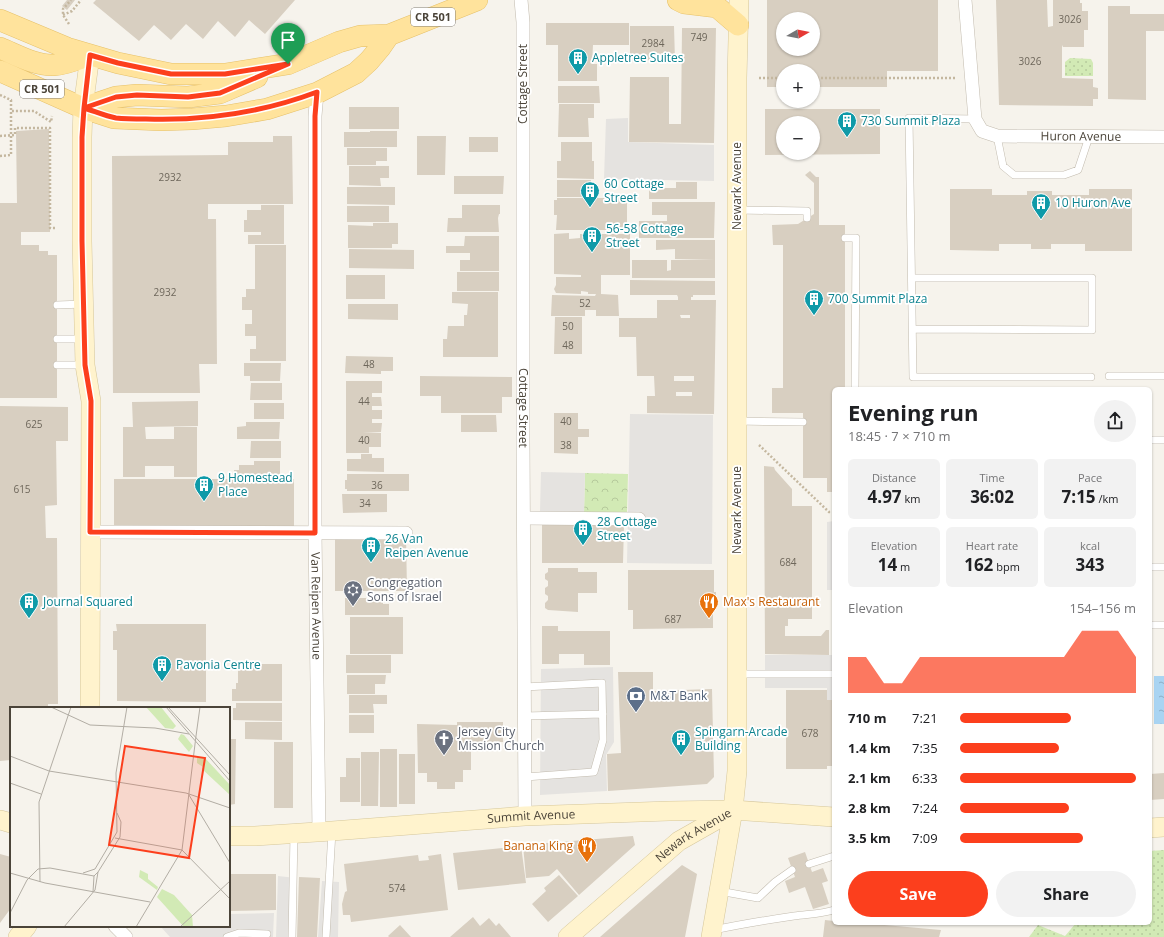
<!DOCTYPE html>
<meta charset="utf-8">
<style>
:root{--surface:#fff;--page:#f2f2f2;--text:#202124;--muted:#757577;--accent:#fc3f1d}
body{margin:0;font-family:"Open Sans",sans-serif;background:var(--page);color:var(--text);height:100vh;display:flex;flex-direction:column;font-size:15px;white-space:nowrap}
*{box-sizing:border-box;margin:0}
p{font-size:13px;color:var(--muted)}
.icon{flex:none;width:22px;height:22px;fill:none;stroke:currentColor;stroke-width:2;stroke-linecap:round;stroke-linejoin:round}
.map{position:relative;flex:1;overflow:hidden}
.panel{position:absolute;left:832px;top:387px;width:320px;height:538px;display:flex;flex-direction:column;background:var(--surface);border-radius:6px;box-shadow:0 1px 3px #0004}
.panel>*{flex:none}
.needle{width:26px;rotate:81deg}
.tools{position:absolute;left:776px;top:12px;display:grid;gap:8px}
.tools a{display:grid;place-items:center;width:44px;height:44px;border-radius:50%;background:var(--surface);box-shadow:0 1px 3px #0004;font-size:20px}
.pin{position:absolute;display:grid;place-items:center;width:34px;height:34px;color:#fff;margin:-41px -17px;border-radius:50% 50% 50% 0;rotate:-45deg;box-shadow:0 0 4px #0007}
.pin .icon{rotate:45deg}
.round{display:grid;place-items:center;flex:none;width:42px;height:42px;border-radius:21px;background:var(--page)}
.summary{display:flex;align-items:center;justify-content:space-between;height:68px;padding:0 16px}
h1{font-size:22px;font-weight:700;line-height:30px}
.metrics{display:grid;grid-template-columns:repeat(3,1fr);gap:6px;height:68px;padding:4px 16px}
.metrics div{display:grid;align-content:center;border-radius:6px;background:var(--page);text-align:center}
.metrics b{font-size:17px;font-weight:700}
.metrics small{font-size:11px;font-weight:400}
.metrics p{font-size:11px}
.chart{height:112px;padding:8px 16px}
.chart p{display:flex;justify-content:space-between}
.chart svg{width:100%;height:72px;margin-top:4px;fill:var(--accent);opacity:.7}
.primary-button{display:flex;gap:8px;margin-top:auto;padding:8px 16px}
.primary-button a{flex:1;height:46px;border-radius:24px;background:var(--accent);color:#fff;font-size:16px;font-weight:700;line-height:46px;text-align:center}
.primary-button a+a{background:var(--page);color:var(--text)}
ul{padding:0 16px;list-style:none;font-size:13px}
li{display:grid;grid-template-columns:64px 48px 1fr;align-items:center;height:30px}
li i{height:10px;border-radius:5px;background:var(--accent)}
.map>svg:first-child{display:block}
</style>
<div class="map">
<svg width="1164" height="937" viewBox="0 0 1164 937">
<defs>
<pattern id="grass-dots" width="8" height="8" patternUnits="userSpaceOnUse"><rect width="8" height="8" fill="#d2eab5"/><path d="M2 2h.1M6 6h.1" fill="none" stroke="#b6ca9c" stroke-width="1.8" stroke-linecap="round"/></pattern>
<pattern id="park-crowns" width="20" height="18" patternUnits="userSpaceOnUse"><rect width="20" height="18" fill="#d2eab5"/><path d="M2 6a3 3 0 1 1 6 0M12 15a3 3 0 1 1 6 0" fill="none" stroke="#b6ca9c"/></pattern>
<pattern id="water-ripples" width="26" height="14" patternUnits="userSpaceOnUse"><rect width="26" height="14" fill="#a9d4f2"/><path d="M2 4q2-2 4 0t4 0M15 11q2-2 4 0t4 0" fill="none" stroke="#8caec5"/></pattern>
</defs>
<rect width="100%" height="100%" fill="#f6f3ec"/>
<path fill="url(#grass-dots)" d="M1070 58 1091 59 1093 63V76H1065V62Z
M1164 850V937H1029L1038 925 1065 936 1076 923H1150V851Z"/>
<path fill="url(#park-crowns)" d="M585 473 628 474 627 513H584Z"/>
<path fill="#e5e3e0" d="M628 118V142L714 145V181L604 179 606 119Z
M630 414 713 415 712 564 627 563Z
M541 472 585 473 584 513 540 512Z
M834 521V590H827V522Z
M765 655H834V700H827V688H765Z
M613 667 614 742 606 755 607 791 540 795 541 669Z
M278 876 296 878 295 937H276Z
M322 881 339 882 338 937H318Z
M274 913 273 937H170L160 926H229V914Z"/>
<path fill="url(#water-ripples)" d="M1154 676H1164V724H1154Z"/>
<path fill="#d8cfc1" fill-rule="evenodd" d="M67 0H75L67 10 62 6Z
M96 0H295L265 34 249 20 235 37 218 21 203 39 186 24 171 40 154 25 139 41 93 3Z
M767 0H938V71H887V87H813V71H783V87H767ZM783 19H813V49H783Z
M996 0H1047L1048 27 1053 26V0H1080V3H1082V11H1088V30H1084V47H1063L1062 45V78L1093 79V87L1098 88V99H1093V106L999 105Z
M1108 6H1130V14H1164V31H1146V100L1108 99Z
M546 23H629V45H593L592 64H597V81H558V45H546Z
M630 26H674L675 61 630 60Z
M682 28H716L714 143 629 142 630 77H669V124H681Z
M558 86H599L600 103H558Z
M559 104H594V118H588L589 137H558Z
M349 107H399V129H349Z
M765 109H880V154L765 155ZM783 123H813V153H783Z
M49 129 50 232H21V245H39V251H48V255H57V398H0V203H17L16 131Z
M370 131H397V147H344V132H370Z
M273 136H292L293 204H208V219H216L217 364H199L200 393H113L112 156 228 155V142H273Z
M417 136H446L445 175H417Z
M469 137H498V152H469Z
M561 142H592V161H594V179L557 178V161H561Z
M347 148H387V161H376V165H347Z
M349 166H389V178H380L381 186 349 185Z
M810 171 816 177H819V225H845V389H834V492H827V478H803V413H772V388H783V245H773L772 225 798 224 814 214V183L805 175Z
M454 176H504L503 194H454Z
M557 180H591V197H557Z
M676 182H697V199H649V188H676Z
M347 187H395V205L347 204Z
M950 189H992V195H1027V191H1052V195H1089V189H1132V251H1085V244H1051V249H1031V244H999V251L950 250Z
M557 198H627V230H556L557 215H554V200H557Z
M652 202H715L714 238H639V221H683H667V215H652Z
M261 205H284V244H248V235H261V232H244V220H247V210H261Z
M462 205H500V214H499L498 218 499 232H447L448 218H462Z
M347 206H389V222H347Z
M373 223H398V244H392V248H348V225L373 226Z
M569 233V239L580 238V234H630V275H601V294L618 295 619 316H596V310H585V316H551L552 295 595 296 596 294H588V292L581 291V294L556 293 554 289 556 285V277H581V275L554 274V234Z
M465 236H499V271H460V260H470V253H446V246H464Z
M656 240H715V260L675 259V249L656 250Z
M255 245H286V361H250V349H256V336H245V324H252V310H242V297H246V289H255Z
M349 249 414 250V269L349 268Z
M632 260H667V271L671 270V260H715V278H632Z
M457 272H499V291H457Z
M346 275H385V299H346Z
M630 280 715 281V295H693V297H691V300H716L714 414 647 413V396H655L654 376H637L636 337H619V318H657V300H678V297L677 295H630ZM680 315H690V318H681ZM674 376H694V381H674ZM676 392H692V396H676Z
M452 292H498V357H443V339H447L448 326H464V315H467L468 304 452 303Z
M348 304H398V320L348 319Z
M555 317H582V354H554Z
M346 356 393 357V371H381V374L345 373Z
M244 363H281L280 381H250V376H244Z
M420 376 512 377V397H502V413H441V396H420Z
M346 381H382V393H372V397H381L382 406H372V410H382V419H372V423H382L381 432 363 433H381V447H369V453H346Z
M251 383H282V400H250Z
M198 401V426L145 427 146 439H174V427H197V477H174V466H145V477H123V427H133L132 402Z
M254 403H284V419H254Z
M0 406 68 407V441H56L57 505 45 506 46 538H57L58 704H48V708H11V760L0 761Z
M554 413H578V429H589V437H578V454L554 453Z
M461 415H496L497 432H461Z
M246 422H280L279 439H237V427L246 426Z
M251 441H281V458H250Z
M361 454H372V458H384V472L347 471V459H361Z
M254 461H280V478H234V470H239V465H254Z
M764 466 774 467 775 470 792 489V506H812V619H788V626H785V636H821L826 630H829V655L765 654Z
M347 474H409V491H347V489H345V480H347Z
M114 479H294V526H114Z
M342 494H387V512L343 513Z
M542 525H624L623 563H542Z
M335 535H406L407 591H335Z
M548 568H578V572H597V593H578V612L548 610 545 608V603L548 600V596L545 594V588L548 586V581L545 579V574L548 572Z
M628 570H714V592H716V609H713V628L633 629V610H628Z
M345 598H383V604H389V615H345Z
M350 617H403V654H350Z
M116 624H206V702L117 701V650H113V631H117Z
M542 626H558V631H610V665H584V654H559V664H542Z
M346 655H391V673H346Z
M253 664H282V701H232V689H236V683H238V670H253Z
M618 672H653V691L712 689 714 777 707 784 608 791 607 754 621 753Z
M347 675H386L385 684H375V694H347Z
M786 690H827V700H834V766H827V769H786Z
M349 695H387V704H373L374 713H349Z
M236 703H282V721L233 720V708H236Z
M122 706H193V708H122Z
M349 715H374V733H349Z
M245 722H282V740L245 739Z
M457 722H503V742H471V770H463V782H455V789H437V782H427V773H418L417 724 457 725Z
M229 739H236L235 804 229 805Z
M274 742H293V808H274Z
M380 749H397V807H380Z
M361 752H379L378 806H361Z
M399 754H415V804H399Z
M346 758H360V802H340V777H346Z
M1164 773V799L1150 800V774Z
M633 836 635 845 579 895 557 869 549 876 526 878 523 845Z
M521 846 526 883 458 890 453 853Z
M805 852 812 872 823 868 828 881 822 883 829 904 813 909 805 887 789 893 785 881 795 877 788 858Z
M0 854 11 857V908L0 923Z
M441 854 448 910 351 922 350 915H343L342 904 345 892 347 891 344 864 418 855 419 861 429 860 428 856Z
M682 865 697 874 685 937H600Z
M229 874H276V910L229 911Z
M559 875 578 896 548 922 532 904 546 891 544 888Z
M299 877 320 878 317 937H297Z
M473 917 480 926 489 918 496 926 499 923 511 937H450Z
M825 920 834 921V923H862L941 930 939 937H823Z
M400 925 411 937H389L388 936Z"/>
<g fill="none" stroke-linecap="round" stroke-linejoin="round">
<g stroke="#c2bbae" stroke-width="8">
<path id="lane" d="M975 119 909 118 913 377H1091
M997 136 1003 166 1014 175H1064L1078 170 1089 137
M737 210 807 211V218
M845 238H856L855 389
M912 278H1092V330L913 329
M57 305 84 304
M57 339H85
M57 365H85
M1109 376H1164
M737 421 803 422
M1150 440H1164
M1150 567H1164
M1150 625H1164
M737 674H834
M524 687 602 683 603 740 594 772 525 777
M524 716 603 714
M809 864 834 856
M719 891 758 898 775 882 792 870
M714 930C741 924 767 920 794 916 808 914 821 914 834 910
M227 937 239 933 267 934
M292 937 294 834
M326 937 332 831"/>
</g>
<g stroke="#c2bbae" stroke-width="14">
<g id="street">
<path id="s1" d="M521 0 523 22V441L525 816"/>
<path id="s2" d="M965 0 975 119 982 131 997 136 1164 137"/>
<path id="s3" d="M317 93 315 116V533L319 832"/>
<path d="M524 518 639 519"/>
<path d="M90 532 406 533"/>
<path d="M115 926 126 937"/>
</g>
</g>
<g stroke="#d6c79b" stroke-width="20">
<g id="secondary">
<path d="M90 708 91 401 85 365 82 241V137L83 108 90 55"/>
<path d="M0 820 11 823"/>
<path d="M1150 828 1164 827"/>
<path id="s4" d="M229 836H255L332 831 525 816 669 811 733 810 834 817"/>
<path d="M18 937 27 926"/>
<path id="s5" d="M568 937 679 841 732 811"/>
<path d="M711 937 733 810 737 771V78L739 0"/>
</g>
</g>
<g stroke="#e6c16a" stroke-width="22">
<path id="primary" d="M678 0 684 3 717 7 738 25
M0 20 67 48 118 63 171 74H225L288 64 339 42 360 36 389 35 477 0
M0 48C17 55 36 66 54 65 67 64 79 59 90 55
M0 71 83 108 114 118 161 120 192 119 226 116 267 109 317 93 356 73 369 61 380 48 389 35
M83 108 116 97 137 95 188 97 220 93 257 77"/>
</g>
<path stroke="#c4b79f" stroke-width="2.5" stroke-dasharray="2 2" stroke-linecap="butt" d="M63 15 72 11 81 0
M69 24 63 15V9L71 0
M759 78H783
M813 78H955
M0 95 11 100V111H34L51 122 52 116
M0 136 15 135V128H50V228H56
M0 156 11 155V111
M759 445 829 512H834"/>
<use href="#lane" stroke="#fff" stroke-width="7"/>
<use href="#street" stroke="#fff" stroke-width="13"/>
<use href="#secondary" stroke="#fff3cd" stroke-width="19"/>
<use href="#primary" stroke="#ffe39c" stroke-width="21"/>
</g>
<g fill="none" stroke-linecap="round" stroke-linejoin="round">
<g stroke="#fff" stroke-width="8">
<path id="route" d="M288 64 220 93 188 97 137 95 116 97 84 108 82 137V241L85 365 91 401 90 532 315 533V116L317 92C261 113 205 121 146 119 136 119 125 119 116 118 105 116 94 111 84 108L90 55 118 63 171 74H225L288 64"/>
</g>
<use href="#route" stroke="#fc3f1d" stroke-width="5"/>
</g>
<defs>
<g id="building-pin" transform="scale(1)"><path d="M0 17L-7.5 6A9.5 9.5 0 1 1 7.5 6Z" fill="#0f9aa8" stroke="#fff"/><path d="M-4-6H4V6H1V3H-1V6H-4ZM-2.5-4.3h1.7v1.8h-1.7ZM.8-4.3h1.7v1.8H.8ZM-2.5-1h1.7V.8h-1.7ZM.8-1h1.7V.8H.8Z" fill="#fff"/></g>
<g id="synagogue-pin" transform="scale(1)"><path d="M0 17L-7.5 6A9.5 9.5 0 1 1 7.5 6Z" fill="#6b7280" stroke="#fff"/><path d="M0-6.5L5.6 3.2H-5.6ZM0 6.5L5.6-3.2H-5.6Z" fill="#fff"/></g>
<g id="restaurant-pin" transform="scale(1)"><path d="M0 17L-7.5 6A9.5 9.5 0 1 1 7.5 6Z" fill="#e8710a" stroke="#fff"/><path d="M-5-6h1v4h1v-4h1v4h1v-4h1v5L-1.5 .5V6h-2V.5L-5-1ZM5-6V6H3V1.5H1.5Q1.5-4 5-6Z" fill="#fff"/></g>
<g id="bank-pin" transform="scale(1)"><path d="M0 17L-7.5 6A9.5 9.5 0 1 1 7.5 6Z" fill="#5c6f8a" stroke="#fff"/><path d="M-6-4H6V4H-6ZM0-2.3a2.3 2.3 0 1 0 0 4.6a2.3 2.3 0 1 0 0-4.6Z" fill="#fff"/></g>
<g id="church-pin" transform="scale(1)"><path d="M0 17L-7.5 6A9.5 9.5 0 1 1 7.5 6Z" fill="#6b7280" stroke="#fff"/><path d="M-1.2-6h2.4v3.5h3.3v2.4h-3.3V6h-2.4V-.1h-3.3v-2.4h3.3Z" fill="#fff"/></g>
</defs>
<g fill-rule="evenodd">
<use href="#building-pin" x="578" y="58"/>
<use href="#building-pin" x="847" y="121"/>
<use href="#building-pin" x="590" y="191"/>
<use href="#building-pin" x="1041" y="203"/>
<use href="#building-pin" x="592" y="236"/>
<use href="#building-pin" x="814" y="299"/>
<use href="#building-pin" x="204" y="485"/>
<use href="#building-pin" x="583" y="529"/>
<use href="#building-pin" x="371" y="546"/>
<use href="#synagogue-pin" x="353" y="590"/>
<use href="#building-pin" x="29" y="602"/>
<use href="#restaurant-pin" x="709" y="602"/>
<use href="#building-pin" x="162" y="665"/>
<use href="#bank-pin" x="636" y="696"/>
<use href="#church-pin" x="444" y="739"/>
<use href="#building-pin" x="681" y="739"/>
<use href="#restaurant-pin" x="587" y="846"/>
</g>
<g text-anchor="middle" stroke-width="3.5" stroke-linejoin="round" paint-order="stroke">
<g font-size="10" fill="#6e675b">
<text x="1070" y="23">3026</text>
<text x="699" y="41">749</text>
<text x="653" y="47">2984</text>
<text x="1030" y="65">3026</text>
<text x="170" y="181">2932</text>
<text x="165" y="296">2932</text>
<text x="585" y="307">52</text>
<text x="568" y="330">50</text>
<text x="568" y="349">48</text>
<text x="369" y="368">48</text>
<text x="364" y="405">44</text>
<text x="566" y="425">40</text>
<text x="34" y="428">625</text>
<text x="364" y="444">40</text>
<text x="566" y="449">38</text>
<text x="377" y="489">36</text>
<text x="22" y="493">615</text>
<text x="365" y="507">34</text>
<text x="788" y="566">684</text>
<text x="673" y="623">687</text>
<text x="810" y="737">678</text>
<text x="397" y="892">574</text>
</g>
<g fill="#fff" stroke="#817c74" stroke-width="1">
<rect x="411" y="8" width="44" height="18" rx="3"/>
<rect x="20" y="80" width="44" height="18" rx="3"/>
</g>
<g font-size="11" font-weight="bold" fill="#4b4439">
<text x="433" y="21">CR 501</text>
<text x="42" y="93">CR 501</text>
</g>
<g font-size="12" fill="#0d838f" stroke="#fff" text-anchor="start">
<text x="592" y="62">Appletree Suites</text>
<text x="861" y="125">730 Summit Plaza</text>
<text x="604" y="188">60 Cottage<tspan x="604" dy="14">Street</tspan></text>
<text x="1055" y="207">10 Huron Ave</text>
<text x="606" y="233">56-58 Cottage<tspan x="606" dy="14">Street</tspan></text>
<text x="828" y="303">700 Summit Plaza</text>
<text x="218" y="482">9 Homestead<tspan x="218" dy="14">Place</tspan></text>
<text x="597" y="526">28 Cottage<tspan x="597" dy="14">Street</tspan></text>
<text x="385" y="543">26 Van<tspan x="385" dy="14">Reipen Avenue</tspan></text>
<text x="43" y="606">Journal Squared</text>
<text x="176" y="669">Pavonia Centre</text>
<text x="695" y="736">Spingarn-Arcade<tspan x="695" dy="14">Building</tspan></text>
</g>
<g font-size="12" fill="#4b4439" stroke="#fff">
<text transform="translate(523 84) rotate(-90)" y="4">Cottage Street</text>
<text dy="4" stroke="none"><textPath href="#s2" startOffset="233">Huron Avenue</textPath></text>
<text transform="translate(737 186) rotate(-90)" y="4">Newark Avenue</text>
<text dy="4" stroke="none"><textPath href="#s1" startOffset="408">Cottage Street</textPath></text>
<text transform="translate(737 510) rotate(-90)" y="4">Newark Avenue</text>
<text dy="4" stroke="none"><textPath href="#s3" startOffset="513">Van Reipen Avenue</textPath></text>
<text dy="4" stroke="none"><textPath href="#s4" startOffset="303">Summit Avenue</textPath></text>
<text dy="4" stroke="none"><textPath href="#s5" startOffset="162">Newark Avenue</textPath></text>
</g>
<g font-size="12" fill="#5b616d" stroke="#fff" text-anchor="start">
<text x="367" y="587">Congregation<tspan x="367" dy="14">Sons of Israel</tspan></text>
<text x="458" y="736">Jersey City<tspan x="458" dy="14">Mission Church</tspan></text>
</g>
<g font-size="12" fill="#c56008" stroke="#fff" text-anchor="start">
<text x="723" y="606">Max's Restaurant</text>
<text x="573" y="850" text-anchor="end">Banana King</text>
</g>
<g font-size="12" fill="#4e5e75" stroke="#fff" text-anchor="start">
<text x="650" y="700">M&amp;T Bank</text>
</g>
</g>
<g transform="translate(10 707)">
<rect width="220" height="220" fill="#f6f3ec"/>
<path d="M136 0H151L166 19 163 22 155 21ZM171 27 174 28 183 39 179 45 168 32ZM187 50 195 51 220 78V88L192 62 193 60 187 56Z" fill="#d2eab5"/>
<path d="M130 163 138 167V172L148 180 147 183 129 170ZM152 182 164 188 182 208 183 220H174L147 190Z" fill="#d2eab5"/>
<path fill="none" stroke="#b2ada4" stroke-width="1" d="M41 0 80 18 145 21 179 27M156 0 220 74M158 0 220 68M186 29 190 0M0 49 39 64 176 86 220 101M0 76 31 87M179 88 220 156M105 131 172 143 220 192M0 166 35 176 140 195M73 166 85 162 107 125 106 66 117 0M30 175 29 95 61 0M83 185 84 169M0 206 17 173 28 162 40 161 84 169 88 165 110 130 111 115 107 106M54 220 85 183 88 165M126 220 172 143 186 29M170 220 220 174"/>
<path fill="#fc3f1d" fill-opacity="0.15" stroke="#fc3f1d" stroke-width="2" d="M115 39 195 51 179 151 99 138Z"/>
<rect width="220" height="220" fill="none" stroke="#4b4439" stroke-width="2"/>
</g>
</svg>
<div class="tools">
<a><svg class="needle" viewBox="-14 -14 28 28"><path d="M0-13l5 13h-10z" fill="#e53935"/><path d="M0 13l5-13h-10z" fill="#757577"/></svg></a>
<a>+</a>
<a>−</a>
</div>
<div class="pin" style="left:288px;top:64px;background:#1e9e55"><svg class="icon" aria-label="arrive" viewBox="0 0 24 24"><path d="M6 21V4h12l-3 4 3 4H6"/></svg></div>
<section class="panel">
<div class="summary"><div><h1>Evening run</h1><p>18:45 · 7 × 710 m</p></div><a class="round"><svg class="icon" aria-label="share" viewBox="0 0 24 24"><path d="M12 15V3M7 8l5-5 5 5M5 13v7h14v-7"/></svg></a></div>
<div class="metrics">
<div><p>Distance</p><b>4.97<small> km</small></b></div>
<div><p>Time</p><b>36:02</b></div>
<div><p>Pace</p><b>7:15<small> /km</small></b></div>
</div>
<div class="metrics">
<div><p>Elevation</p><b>14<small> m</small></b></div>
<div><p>Heart rate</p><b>162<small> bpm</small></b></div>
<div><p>kcal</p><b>343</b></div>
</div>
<div class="chart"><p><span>Elevation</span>154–156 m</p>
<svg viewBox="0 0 160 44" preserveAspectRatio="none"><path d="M0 44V22L10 22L20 38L30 38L40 22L50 22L60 22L70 22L80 22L90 22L100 22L110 22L120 22L130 6L140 6L150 6L160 22V44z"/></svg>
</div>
<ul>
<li><b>710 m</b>7:21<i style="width:63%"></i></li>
<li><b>1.4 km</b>7:35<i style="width:56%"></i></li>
<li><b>2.1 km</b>6:33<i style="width:100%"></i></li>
<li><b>2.8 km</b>7:24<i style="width:62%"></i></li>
<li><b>3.5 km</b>7:09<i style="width:70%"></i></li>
</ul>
<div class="primary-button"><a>Save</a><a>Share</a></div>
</section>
</div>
